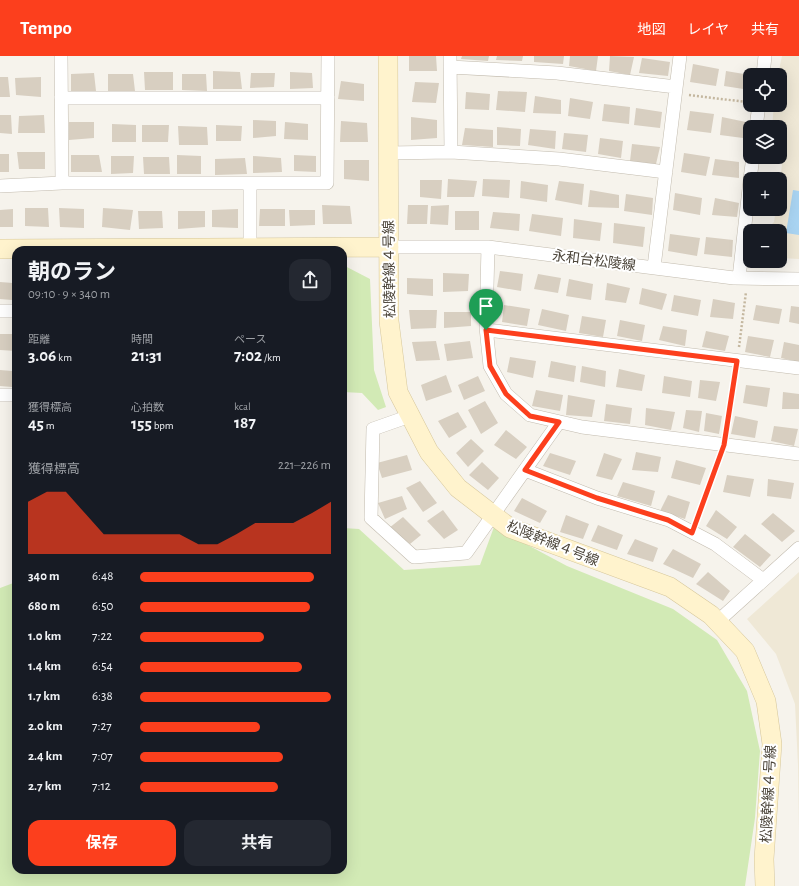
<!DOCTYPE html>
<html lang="ja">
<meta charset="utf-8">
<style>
:root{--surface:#171b24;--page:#242831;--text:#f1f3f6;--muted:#9ea1a6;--accent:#fc3f1d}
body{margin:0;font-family:"Alegreya Sans","Noto Sans JP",sans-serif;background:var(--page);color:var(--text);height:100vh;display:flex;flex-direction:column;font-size:15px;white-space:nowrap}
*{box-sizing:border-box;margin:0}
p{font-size:13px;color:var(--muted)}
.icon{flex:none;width:22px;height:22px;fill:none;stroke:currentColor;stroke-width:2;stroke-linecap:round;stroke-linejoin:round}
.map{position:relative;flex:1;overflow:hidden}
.panel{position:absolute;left:12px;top:190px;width:335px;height:628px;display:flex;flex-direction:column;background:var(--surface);border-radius:12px;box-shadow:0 4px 16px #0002}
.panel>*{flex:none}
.tools{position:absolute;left:743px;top:12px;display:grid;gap:8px}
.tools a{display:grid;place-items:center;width:44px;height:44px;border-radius:8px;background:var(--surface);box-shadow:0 4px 16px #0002;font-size:20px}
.pin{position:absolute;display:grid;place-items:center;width:34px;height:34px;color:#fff;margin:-41px -17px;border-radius:50% 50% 50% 0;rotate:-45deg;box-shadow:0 0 4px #0007}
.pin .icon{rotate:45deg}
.round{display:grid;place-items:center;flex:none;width:42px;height:42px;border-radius:12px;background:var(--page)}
.head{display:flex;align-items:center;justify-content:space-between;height:68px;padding:0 16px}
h1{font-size:22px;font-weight:700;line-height:30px}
.figures{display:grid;grid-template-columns:repeat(3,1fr);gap:6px;height:68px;padding:4px 16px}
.figures div{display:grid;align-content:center}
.figures b{font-size:17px;font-weight:700}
.figures small{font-size:11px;font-weight:400}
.figures p{font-size:11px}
.chart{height:112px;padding:8px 16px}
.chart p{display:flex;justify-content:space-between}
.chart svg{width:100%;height:72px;margin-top:4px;fill:var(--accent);opacity:.7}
.button{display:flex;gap:8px;margin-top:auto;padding:8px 16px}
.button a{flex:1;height:46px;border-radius:12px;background:var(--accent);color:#fff;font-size:16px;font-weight:700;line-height:46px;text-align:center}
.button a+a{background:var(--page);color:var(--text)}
ul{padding:0 16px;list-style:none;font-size:13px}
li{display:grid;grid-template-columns:64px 48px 1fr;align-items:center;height:30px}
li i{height:10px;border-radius:5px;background:var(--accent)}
header{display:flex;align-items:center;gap:24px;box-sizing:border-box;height:56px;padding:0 20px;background:var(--accent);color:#fff}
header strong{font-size:19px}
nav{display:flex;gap:22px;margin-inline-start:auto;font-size:14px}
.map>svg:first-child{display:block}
</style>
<header>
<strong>Tempo</strong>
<nav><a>地図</a><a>レイヤ</a><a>共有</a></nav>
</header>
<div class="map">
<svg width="799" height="830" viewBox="0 0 799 830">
<rect width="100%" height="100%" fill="#f6f3ec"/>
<path fill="#efe8d6" d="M782 0H799V203L780 202V175H759V173L769 171 774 166 776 153H780V124L783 101 780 100V71H772L774 49H780V19H778Z
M799 516V777L798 709 795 648 776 598 747 563Z"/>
<path fill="#d2eab5" d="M343 209 370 223 374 314 386 351 378 354 362 337 343 336Z
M494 471 567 510 673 553 717 584 747 635 760 695 755 762 745 830H0V532L16 526V814H343V472L359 473 404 514 480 509Z"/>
<path fill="#a9d4f2" d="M793 134 799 135V179L786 177Z"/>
<path fill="#d8cfc1" d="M409 0H436L437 15H409Z
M462 0H489L488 5 461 3Z
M497 0H523L522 5 496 4Z
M534 0H564L563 8 534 6Z
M570 0H598L596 15 569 10Z
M610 0 634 1 630 19 609 15Z
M642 2 670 6 668 20 639 17Z
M693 8 719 13 716 30 690 26Z
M213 15 240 16 242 33H213Z
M726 15 750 19V34L724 30Z
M144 16H173V34H145Z
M290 16 312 17 313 32 290 33Z
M94 17 96 35 71 36V18Z
M251 17H275L274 31 250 32Z
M108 18H133L135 35 108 36Z
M182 18H206L207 35 182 34Z
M0 21H8L10 41H0Z
M41 21V41L16 39 15 22Z
M341 25 364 28V45L338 43Z
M415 26 439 27 436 47 412 46Z
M498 35 527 36 525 56 496 54Z
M466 36 490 38 489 54 465 53Z
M535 40 561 44V58L533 57Z
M570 42 593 46 590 63 568 60Z
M604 48 630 51 629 68 602 65Z
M636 52 662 56 660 72 634 69Z
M690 55 714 58 711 77 687 74Z
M0 59H11L12 78 0 77Z
M44 59 45 77H18L19 60Z
M411 61 437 64V82L411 84Z
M722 61 746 66 743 82 720 79Z
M253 64 276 65V80L253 82Z
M341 65 367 67 368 86H340Z
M69 66H94V82L69 84Z
M285 66 308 68V84L284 83Z
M112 68 136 69V86H112Z
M142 69H169L168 86H142Z
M216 69 242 70 241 85H216Z
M178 70 207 71 208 89H179Z
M497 71 521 73 520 90 497 89Z
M465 72 493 74V91L462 89Z
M530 73 556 75 555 93 528 89Z
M564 77 588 79 586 96 562 93Z
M600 82 623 85 621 102 598 98Z
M632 88 660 91 656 108 630 105Z
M17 96H45V113H19Z
M684 97 710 101 706 120 681 116Z
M0 98H9V116H0Z
M71 99H99L102 116H71Z
M177 99 201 100V118H177Z
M294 99 316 100V116L294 115Z
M111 100H134L133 117 111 118Z
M253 100 281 102 282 116 253 117Z
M143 101H169L170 118H144Z
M245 102 247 118 215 119V103Z
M715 103 739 106V122L712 119Z
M344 104H369V125L344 123Z
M448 123 477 125 474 141H447Z
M483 123 510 124 509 142 482 140Z
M420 124H442L441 143 420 141Z
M521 125 548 129 547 146 520 142Z
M559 125 584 128 582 149 555 144Z
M590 134 619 139V152L588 151Z
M675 137 702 142 700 159 673 154Z
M626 138 653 142 652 159 624 155Z
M715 142 739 147 737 161 712 159Z
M322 149 350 150 352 168H323Z
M408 149H428L427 168H407Z
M449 149 448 169 430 168 431 150Z
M25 152H48L49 171 25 170Z
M59 152 84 153V172L60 171Z
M103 152 133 154 130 174 102 171Z
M13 153V171H0V154Z
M238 153V172L212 171V154Z
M260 153H285V170H259Z
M289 154H315V169L290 170Z
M138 155H162L163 172 139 173Z
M178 155H205V171L178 173Z
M455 155H479V174H455Z
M493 156 520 158 519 175 490 172Z
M532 158 563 162 561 180 529 175Z
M574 163 602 167 600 185 573 182Z
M614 167 645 171 643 191 613 187Z
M670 178 700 182 697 200 668 195Z
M706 181 733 184 732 201 704 198Z
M500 215 523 218 521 235 497 231Z
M443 217 469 218 468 235 443 236Z
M538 218 561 222 558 237 534 233Z
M407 222 433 223V240L407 238Z
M569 223 593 228 591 244 566 240Z
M0 226 13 227 12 244 0 243Z
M607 227 630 232 626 247 605 244Z
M642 232 667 238 662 254 639 248Z
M674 239 701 244 698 260 671 255Z
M713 243 735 247 733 263 710 261Z
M504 249 530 253 527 270 502 266Z
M756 249 782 253 779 268 753 264Z
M791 250 799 251V268L789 266Z
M542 253 569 259 566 275 538 269Z
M409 254H437L436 272 411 273Z
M444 256H471V270L444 272Z
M582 260 606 264 603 281 579 277Z
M620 264 645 269 642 285 617 280Z
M663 270 687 274 685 290 659 284Z
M706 275 729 280 725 295 702 291Z
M0 278H16V295L0 294Z
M748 280 774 284 770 301 745 296Z
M436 285 440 304 416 305 412 286Z
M470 285 473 302 447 305 444 288Z
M784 286 799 289V306L781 302Z
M510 301 536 305 533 322 507 316Z
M551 305 576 310 574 326 548 321Z
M582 310 606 315 605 331 580 326Z
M619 313 645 319 642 335 616 331Z
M0 314 12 315V331L0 330Z
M446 319 452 336 426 345 421 329Z
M478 320 485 335 464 344 458 329Z
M664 320 692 325 690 341 662 337Z
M700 324 720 326 716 345 698 342Z
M746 329 770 332 767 351 743 347Z
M536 334 563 339 560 355 532 350Z
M783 336 799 338V353H782Z
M568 339 595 344 592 361 566 359Z
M485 345 498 367 481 378 468 354Z
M606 348 632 352 630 368 604 365Z
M646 352 675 356 671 374 645 369Z
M686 354 702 355 699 376 683 372Z
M458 356 467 371 449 382 438 365Z
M706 357 722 360 719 378 704 375Z
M735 360 758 365 755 382 731 378Z
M774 370 798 373 794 390 771 385Z
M506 374 527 391 516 403 494 389Z
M471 383 484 395 468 411 456 397Z
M636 396 661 401 658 416 632 414Z
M550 397 576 405 570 419 543 410Z
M604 397 622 403 612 424 596 420Z
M407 399 412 414 382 422 377 407Z
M676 404 706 412 700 429 671 422Z
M482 406 499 422 488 434 469 419Z
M727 419 754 423 750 441 723 436Z
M768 423 794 427 791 443 767 440Z
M420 425 437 447 423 456 406 432Z
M623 426 655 435 651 450 617 440Z
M668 439 690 446 685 463 660 455Z
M402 440 407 453 385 463 378 447Z
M522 442 547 455 540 467 514 455Z
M443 454 458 474 444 483 427 465Z
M716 454 737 471 727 483 706 470Z
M773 457 795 475 782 486 761 468Z
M566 459 589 468 583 483 560 476Z
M403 461 421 479 410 488 389 472Z
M598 469 623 479 617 494 591 485Z
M745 478 771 499 760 511 733 491Z
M635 483 658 492 653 506 627 498Z
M673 493 701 508 693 522 663 508Z
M708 516 730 535 723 545 696 528Z"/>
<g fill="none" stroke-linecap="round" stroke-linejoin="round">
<g stroke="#c2bbae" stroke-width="14">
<path id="street" d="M61 0 62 127
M450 0 451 96
M450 11 557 17 676 31
M763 19 765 0
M61 42H328
M756 71 759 49
M388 97 451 96 559 103 666 116
M750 123 753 101
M0 130 62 127H327L328 0
M389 191H488L734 222 799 223
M488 191 486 271 490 310 506 338 530 359 582 371 799 398
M250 194V127
M654 211 680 0
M739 222 750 124
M0 255H16
M487 274 799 312
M0 339H16
M410 360 373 373 371 462 414 501 466 497 559 366
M525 414 597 442 669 464 715 488 763 524
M717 566 799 492"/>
</g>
<g stroke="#d6c79b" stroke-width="20">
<path id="secondary" d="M388 0 389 265 398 336 429 396 458 432 510 472 670 531 711 559 745 595 766 645 772 688 764 803 765 830
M0 193 389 191"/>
</g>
<path stroke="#c4b79f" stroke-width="2.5" stroke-dasharray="2 2" stroke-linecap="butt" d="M689 39 746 46
M739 291 746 236
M726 376 735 317
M697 463 719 402"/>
<use href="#street" stroke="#fff" stroke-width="13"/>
<use href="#secondary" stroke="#fff3cd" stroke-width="19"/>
</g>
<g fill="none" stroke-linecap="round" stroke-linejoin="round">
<g stroke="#fff" stroke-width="8">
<path id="route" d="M486 274 737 305 724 389 692 477 668 464 597 442 525 414 559 366 530 360 506 338 490 310Z"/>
</g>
<use href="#route" stroke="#fc3f1d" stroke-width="5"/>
</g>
<g text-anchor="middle" stroke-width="4" stroke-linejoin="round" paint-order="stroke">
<g font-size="14" fill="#4b4439" stroke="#fff">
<text transform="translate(594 204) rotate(7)" y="5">永和台松陵線</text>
<text transform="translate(389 213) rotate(-91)" y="5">松陵幹線４号線</text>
<text transform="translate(553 487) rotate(22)" y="5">松陵幹線４号線</text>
<text transform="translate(768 738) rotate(-87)" y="5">松陵幹線４号線</text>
</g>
</g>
</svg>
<div class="tools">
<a><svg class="icon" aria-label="locate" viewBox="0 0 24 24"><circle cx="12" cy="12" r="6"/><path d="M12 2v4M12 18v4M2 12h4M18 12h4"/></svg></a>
<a><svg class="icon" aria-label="layers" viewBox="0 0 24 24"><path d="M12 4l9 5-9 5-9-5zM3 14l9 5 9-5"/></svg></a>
<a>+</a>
<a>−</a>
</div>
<div class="pin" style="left:486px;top:274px;background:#1e9e55"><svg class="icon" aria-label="arrive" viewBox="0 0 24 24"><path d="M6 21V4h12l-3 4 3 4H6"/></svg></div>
<section class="panel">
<div class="head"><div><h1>朝のラン</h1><p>09:10 · 9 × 340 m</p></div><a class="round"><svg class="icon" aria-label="share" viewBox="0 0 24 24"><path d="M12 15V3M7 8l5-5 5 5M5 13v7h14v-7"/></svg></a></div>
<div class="figures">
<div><p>距離</p><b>3.06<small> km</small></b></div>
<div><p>時間</p><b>21:31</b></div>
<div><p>ペース</p><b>7:02<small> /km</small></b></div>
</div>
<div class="figures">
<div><p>獲得標高</p><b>45<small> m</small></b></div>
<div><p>心拍数</p><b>155<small> bpm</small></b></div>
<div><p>kcal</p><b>187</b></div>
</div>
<div class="chart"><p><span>獲得標高</span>221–226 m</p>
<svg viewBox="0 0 160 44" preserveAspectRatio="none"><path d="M0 44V12L10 6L20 6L30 19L40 32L50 32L60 32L70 32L80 32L90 38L100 38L110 32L120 25L130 25L140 25L150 19L160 12V44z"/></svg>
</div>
<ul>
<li><b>340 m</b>6:48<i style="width:91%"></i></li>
<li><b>680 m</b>6:50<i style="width:89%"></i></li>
<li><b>1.0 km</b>7:22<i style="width:65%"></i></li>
<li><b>1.4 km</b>6:54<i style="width:85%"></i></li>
<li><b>1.7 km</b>6:38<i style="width:100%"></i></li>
<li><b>2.0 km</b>7:27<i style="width:63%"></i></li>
<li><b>2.4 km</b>7:07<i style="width:75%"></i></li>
<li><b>2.7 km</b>7:12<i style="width:72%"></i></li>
</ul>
<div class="button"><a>保存</a><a>共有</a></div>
</section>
</div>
